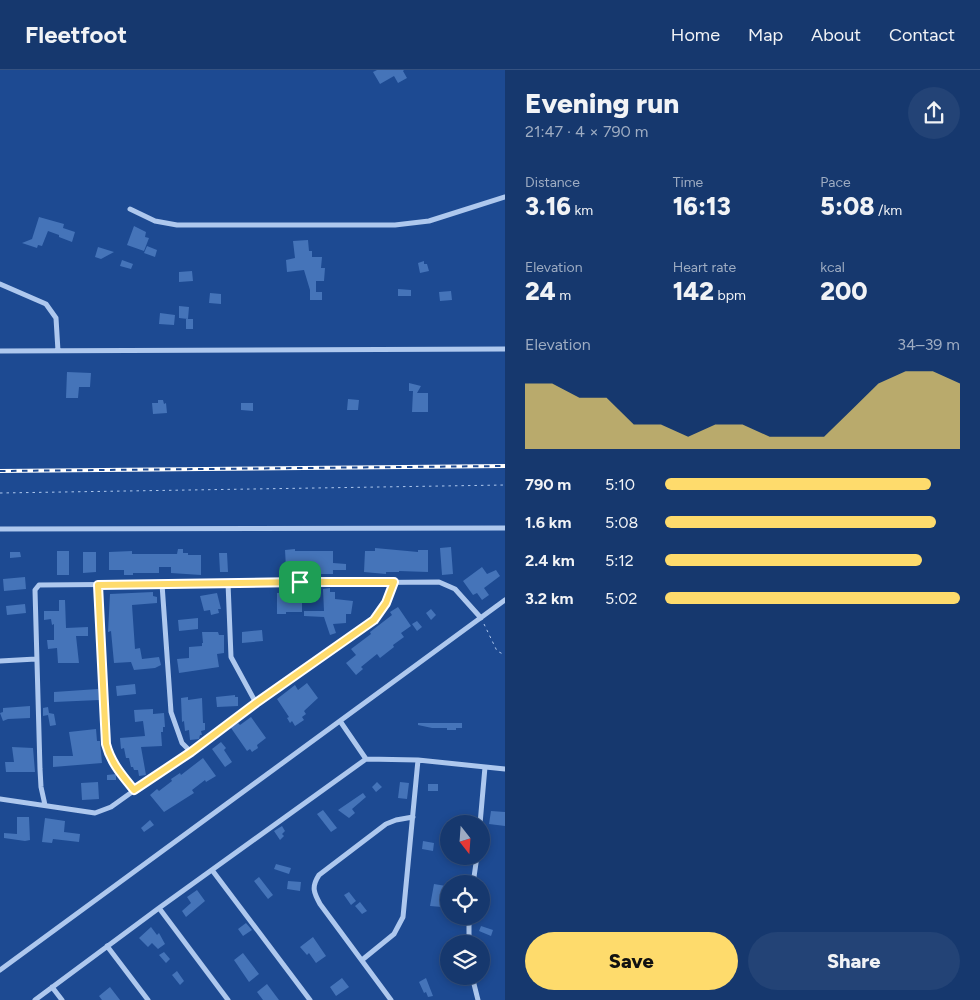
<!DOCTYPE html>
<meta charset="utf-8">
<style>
:root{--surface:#16386e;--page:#234376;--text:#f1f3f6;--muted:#9eacc2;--line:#355281;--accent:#fedb6c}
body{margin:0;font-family:Figtree,sans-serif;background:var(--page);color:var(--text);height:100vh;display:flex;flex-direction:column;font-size:19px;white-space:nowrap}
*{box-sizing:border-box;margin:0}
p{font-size:16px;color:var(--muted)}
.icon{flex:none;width:28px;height:28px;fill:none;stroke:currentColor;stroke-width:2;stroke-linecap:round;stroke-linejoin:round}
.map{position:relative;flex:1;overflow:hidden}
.panel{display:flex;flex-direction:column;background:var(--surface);width:475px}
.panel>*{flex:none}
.needle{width:32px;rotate:163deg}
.fabs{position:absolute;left:440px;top:745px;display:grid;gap:10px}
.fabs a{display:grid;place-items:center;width:50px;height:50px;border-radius:50%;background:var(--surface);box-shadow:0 2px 8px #0003,0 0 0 1px var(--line);font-size:25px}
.pin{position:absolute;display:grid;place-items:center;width:42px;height:42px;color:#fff;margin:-21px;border-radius:10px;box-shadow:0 2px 8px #0006}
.round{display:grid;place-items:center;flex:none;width:52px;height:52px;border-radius:26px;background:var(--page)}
.headline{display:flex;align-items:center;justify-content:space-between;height:85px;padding:0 20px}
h1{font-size:28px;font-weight:800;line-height:38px}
.stats{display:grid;grid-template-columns:repeat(3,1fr);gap:8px;height:85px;padding:5px 20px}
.stats div{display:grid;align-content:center}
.stats b{font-size:25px;font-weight:800}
.stats small{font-size:14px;font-weight:400}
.stats p{font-size:14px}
.chart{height:140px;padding:10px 20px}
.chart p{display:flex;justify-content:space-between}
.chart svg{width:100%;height:90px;margin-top:5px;fill:var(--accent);opacity:.7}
.button{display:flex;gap:10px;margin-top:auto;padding:10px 20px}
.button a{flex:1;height:58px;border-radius:30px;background:var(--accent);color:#111;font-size:20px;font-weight:800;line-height:58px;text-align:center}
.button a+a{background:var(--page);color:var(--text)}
ul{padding:0 20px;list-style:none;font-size:16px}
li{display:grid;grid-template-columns:80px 60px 1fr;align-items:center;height:38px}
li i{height:12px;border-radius:6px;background:var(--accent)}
header{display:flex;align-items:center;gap:30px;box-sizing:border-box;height:70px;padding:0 25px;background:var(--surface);border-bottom:1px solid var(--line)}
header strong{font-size:24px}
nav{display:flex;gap:28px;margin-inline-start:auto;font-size:18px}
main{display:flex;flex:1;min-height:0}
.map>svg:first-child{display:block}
</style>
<header>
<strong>Fleetfoot</strong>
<nav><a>Home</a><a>Map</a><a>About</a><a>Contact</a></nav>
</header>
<main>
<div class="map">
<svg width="505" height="930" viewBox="0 0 505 930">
<rect width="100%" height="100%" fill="#1d4a92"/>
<path fill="#4574b9" d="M377 0H404L403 1 407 8 398 13 394 6 380 14 373 2Z
M39 147 64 154 63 158 75 162 72 172 59 167V165L48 161 42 176 38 175 37 178 22 173 32 169Z
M134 156 146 162 145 167 149 168 144 181 127 175Z
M308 170 309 181H312V187H322L321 198H325L324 211H316V222H322V230H310V220L304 200 287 202 286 190 295 188 293 171Z
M147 176 157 180 155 187 144 183Z
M98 177 114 182 101 189 95 187Z
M122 190 133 194 131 199 120 196Z
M424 191V194H427L429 201 420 203 418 193Z
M192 201 193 211 179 212V202Z
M398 219 411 220V226H398Z
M451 221 452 230 440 231 439 222Z
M210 223 221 224V234L209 233Z
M179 236 189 237 188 249 179 248Z
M160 243 175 245 174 255 159 254Z
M186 249H193V259H186Z
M67 302 91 303 90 317H79L78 328H66Z
M409 313 421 316 417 323H428V342H412L413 321H409Z
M348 329 359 330 358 340H347Z
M158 330H163L164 334 166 333 167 343 153 344 152 333H158Z
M241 333H253V341L241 340Z
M451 477 453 504 442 505 440 478Z
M375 478 418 482V480H428V502L399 501V502H386V504L364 502 365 481H375Z
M178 479H183V483H188V485H201V505L171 503V497H159V503H133V505H124V500H109V482L132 481V484H177Z
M295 479V481H333V493L346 494V500H333V504H298V497L286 498 285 480Z
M57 481H69V505H57Z
M10 482H20L21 487 10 488Z
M83 482H96V502L83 503Z
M219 483H227L228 502H220Z
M482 497 487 504 496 500 500 506 484 518 489 525 482 530 477 523 473 525 463 511Z
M25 507 26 519 4 521 3 509Z
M330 518V522H335V529L353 531 351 544H346V553L333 554 336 563 330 565 324 547 304 546V541H324L323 519Z
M153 522V526L157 527V533L132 535 135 579 140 578 142 589 159 587 161 595 155 598 134 600 131 592 114 593 111 561 108 562 110 524Z
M293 522 302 523V542H286V544H277V523Z
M217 523 221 539H218L219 543 211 545 210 540 204 541 200 526Z
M59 530H65L66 558 88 557V566H76L79 593H58L57 578 48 579 47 570H54V554L52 555 51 549 44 550V541H59Z
M25 534 26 543 7 545 6 536Z
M398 537 411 556 401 563 404 567 393 575 394 577 380 588 377 584 361 597 363 599 356 605 346 593 356 585 351 579 371 564 370 562 392 545 390 542Z
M431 539 436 545 431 550 426 543Z
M198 548V559L179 561 178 550Z
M417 551 422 557 417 561 412 554Z
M262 560 263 571 242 573V562Z
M202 562H218L219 565H224V583L217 584 219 597 179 603 177 589 189 588V577L202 576V573H203Z
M307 613 318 628 304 641 306 644 302 647 304 650 295 656 292 651 290 653 287 648 289 647 277 629 295 615 298 620Z
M135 614 136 624 117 626 116 616Z
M98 619 99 630 54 632V622Z
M235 625V627H238V636L217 637 216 627Z
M188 627V630L202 628 203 653H205V660L201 661 202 665H200L199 669 190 670 189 660 185 661 184 651 182 652 181 628Z
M30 636V648L8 649 3 651 0 643 3 642V638Z
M48 637 49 643 54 644 56 655 50 656 48 645 43 646V638Z
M153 639V644L164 643 165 657H163V662H161L162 676 141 677 146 705 139 706 138 700H134L133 697H131L129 688H126L124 678 121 679 120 668 145 666 143 651 135 652 134 640Z
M251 647 266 668 257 675 258 678 252 682 250 679 247 681 231 658 238 653 240 655Z
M418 653H462V658H456V660H447V658H432L418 655Z
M96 659 97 671H100L102 693 53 697V686H73L69 662Z
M221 672 226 678 224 680 232 692 225 697 212 679Z
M12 677 33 678 35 702H6L5 692H14Z
M203 688 216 706 206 712 205 710 192 720 194 723 164 742 150 725 157 719 159 721 172 711 171 709 180 703 181 705Z
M116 704V710H107V705Z
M98 712 99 729 82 730 81 713Z
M377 712 382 717 376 722 372 717Z
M400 712 409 713 407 729 398 728Z
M428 714H438V721H428Z
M363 723 366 727 352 739 355 743 349 748 338 740Z
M323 740 337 758 331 762 317 744Z
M491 741 505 742V756L489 754Z
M17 747H29L30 770 25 771 4 768V763L17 764Z
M45 748 65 751 64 762 80 764 79 772 53 769 52 773 42 772Z
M150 750 154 755 144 762 141 758Z
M282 756 285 761 282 764 284 766 280 770 274 761Z
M423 771 434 773 433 781 422 779Z
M276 794 291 798 289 804 274 799Z
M259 807 273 825 268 829 254 811Z
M288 811 301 812 300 821 287 819Z
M434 814 446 816 442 837 430 836Z
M197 820 205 831 186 847 182 841 191 833 187 827Z
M349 822 356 831 351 835 344 825Z
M360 832 367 841 362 844 355 836Z
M246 853 252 860 243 866 238 859Z
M481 856 493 860 491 866 479 861Z
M151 857 157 865 159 863 165 874 158 879 152 873 148 877 139 868Z
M313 867 326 886 316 893 309 883 307 885 300 877Z
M164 882 170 889 166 893 159 885Z
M243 883 259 904 249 912 234 890Z
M177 901 184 911 180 915 172 905Z
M342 908 349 917 336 926 330 917Z
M426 908 433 926 428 927 426 922 424 923 419 912Z
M267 914 279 930H263L257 922Z
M110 917 120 930H102L99 926Z"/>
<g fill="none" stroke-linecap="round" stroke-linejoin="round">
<path stroke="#aec8ee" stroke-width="1" stroke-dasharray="2.5 4" stroke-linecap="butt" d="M0 423 505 415
M484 554 497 581 505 585"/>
<path stroke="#aec8ee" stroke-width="5" d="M130 139 155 151 177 155H395L429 151 505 127
M0 214 46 234 56 248 58 281
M0 281 505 279
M0 459 505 458
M228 513 231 587 256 633
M162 514 171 642 182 673 191 682
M98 515 106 673C111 693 122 705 134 720
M0 591 36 589
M340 651 366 689
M0 729 95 743 111 737 374 549 386 533 394 512
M45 735 41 717 40 699 35 520 39 515 439 512 455 519 481 548
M480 754 485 697
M212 800 310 930
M473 814 477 786
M159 838 228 930
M469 874V846
M107 876 148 930
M362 890 394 864 403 847 418 690
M0 900 505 530
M472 906 478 930
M52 917 62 930
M35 930 159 838 366 689 418 690 505 699
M391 930 320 834C314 823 311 817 319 805L386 754 396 750 413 747"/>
<g stroke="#fff" stroke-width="4">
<path id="rail" d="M0 401 505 396"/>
</g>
<use href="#rail" stroke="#1d4a92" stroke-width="2" stroke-dasharray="5.5" stroke-linecap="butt"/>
</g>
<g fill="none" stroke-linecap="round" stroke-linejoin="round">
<g stroke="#fff" stroke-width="10">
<path id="route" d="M300 512H394L386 533 374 550 256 633 191 682 134 720C122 705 111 693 106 674L98 515Z"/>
</g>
<use href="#route" stroke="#fedb6c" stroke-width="6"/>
</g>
</svg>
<div class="fabs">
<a><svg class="needle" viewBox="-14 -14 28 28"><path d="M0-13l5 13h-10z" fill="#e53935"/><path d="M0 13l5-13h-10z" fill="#9eacc2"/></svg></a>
<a><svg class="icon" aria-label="locate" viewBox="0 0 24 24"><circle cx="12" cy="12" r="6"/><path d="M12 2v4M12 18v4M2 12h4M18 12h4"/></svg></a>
<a><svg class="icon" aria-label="layers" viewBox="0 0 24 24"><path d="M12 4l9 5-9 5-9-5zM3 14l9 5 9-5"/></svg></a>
</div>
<div class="pin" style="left:300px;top:512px;background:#1e9e55"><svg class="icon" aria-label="arrive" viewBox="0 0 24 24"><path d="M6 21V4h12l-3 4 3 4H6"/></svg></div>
</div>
<section class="panel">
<div class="headline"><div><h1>Evening run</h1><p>21:47 · 4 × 790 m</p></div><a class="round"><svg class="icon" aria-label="share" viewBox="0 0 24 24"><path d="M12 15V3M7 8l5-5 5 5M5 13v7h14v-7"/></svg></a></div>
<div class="stats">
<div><p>Distance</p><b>3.16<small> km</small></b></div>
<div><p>Time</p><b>16:13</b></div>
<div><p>Pace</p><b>5:08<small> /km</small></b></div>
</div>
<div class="stats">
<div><p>Elevation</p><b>24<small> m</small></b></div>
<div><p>Heart rate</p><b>142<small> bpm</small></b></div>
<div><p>kcal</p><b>200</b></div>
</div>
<div class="chart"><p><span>Elevation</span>34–39 m</p>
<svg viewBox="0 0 160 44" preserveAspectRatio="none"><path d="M0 44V12L10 12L20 19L30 19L40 32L50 32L60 38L70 32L80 32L90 38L100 38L110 38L120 25L130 12L140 6L150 6L160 12V44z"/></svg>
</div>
<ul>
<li><b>790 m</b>5:10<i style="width:90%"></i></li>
<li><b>1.6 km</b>5:08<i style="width:92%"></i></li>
<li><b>2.4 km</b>5:12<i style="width:87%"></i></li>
<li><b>3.2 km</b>5:02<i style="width:100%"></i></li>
</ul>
<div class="button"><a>Save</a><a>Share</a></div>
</section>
</main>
